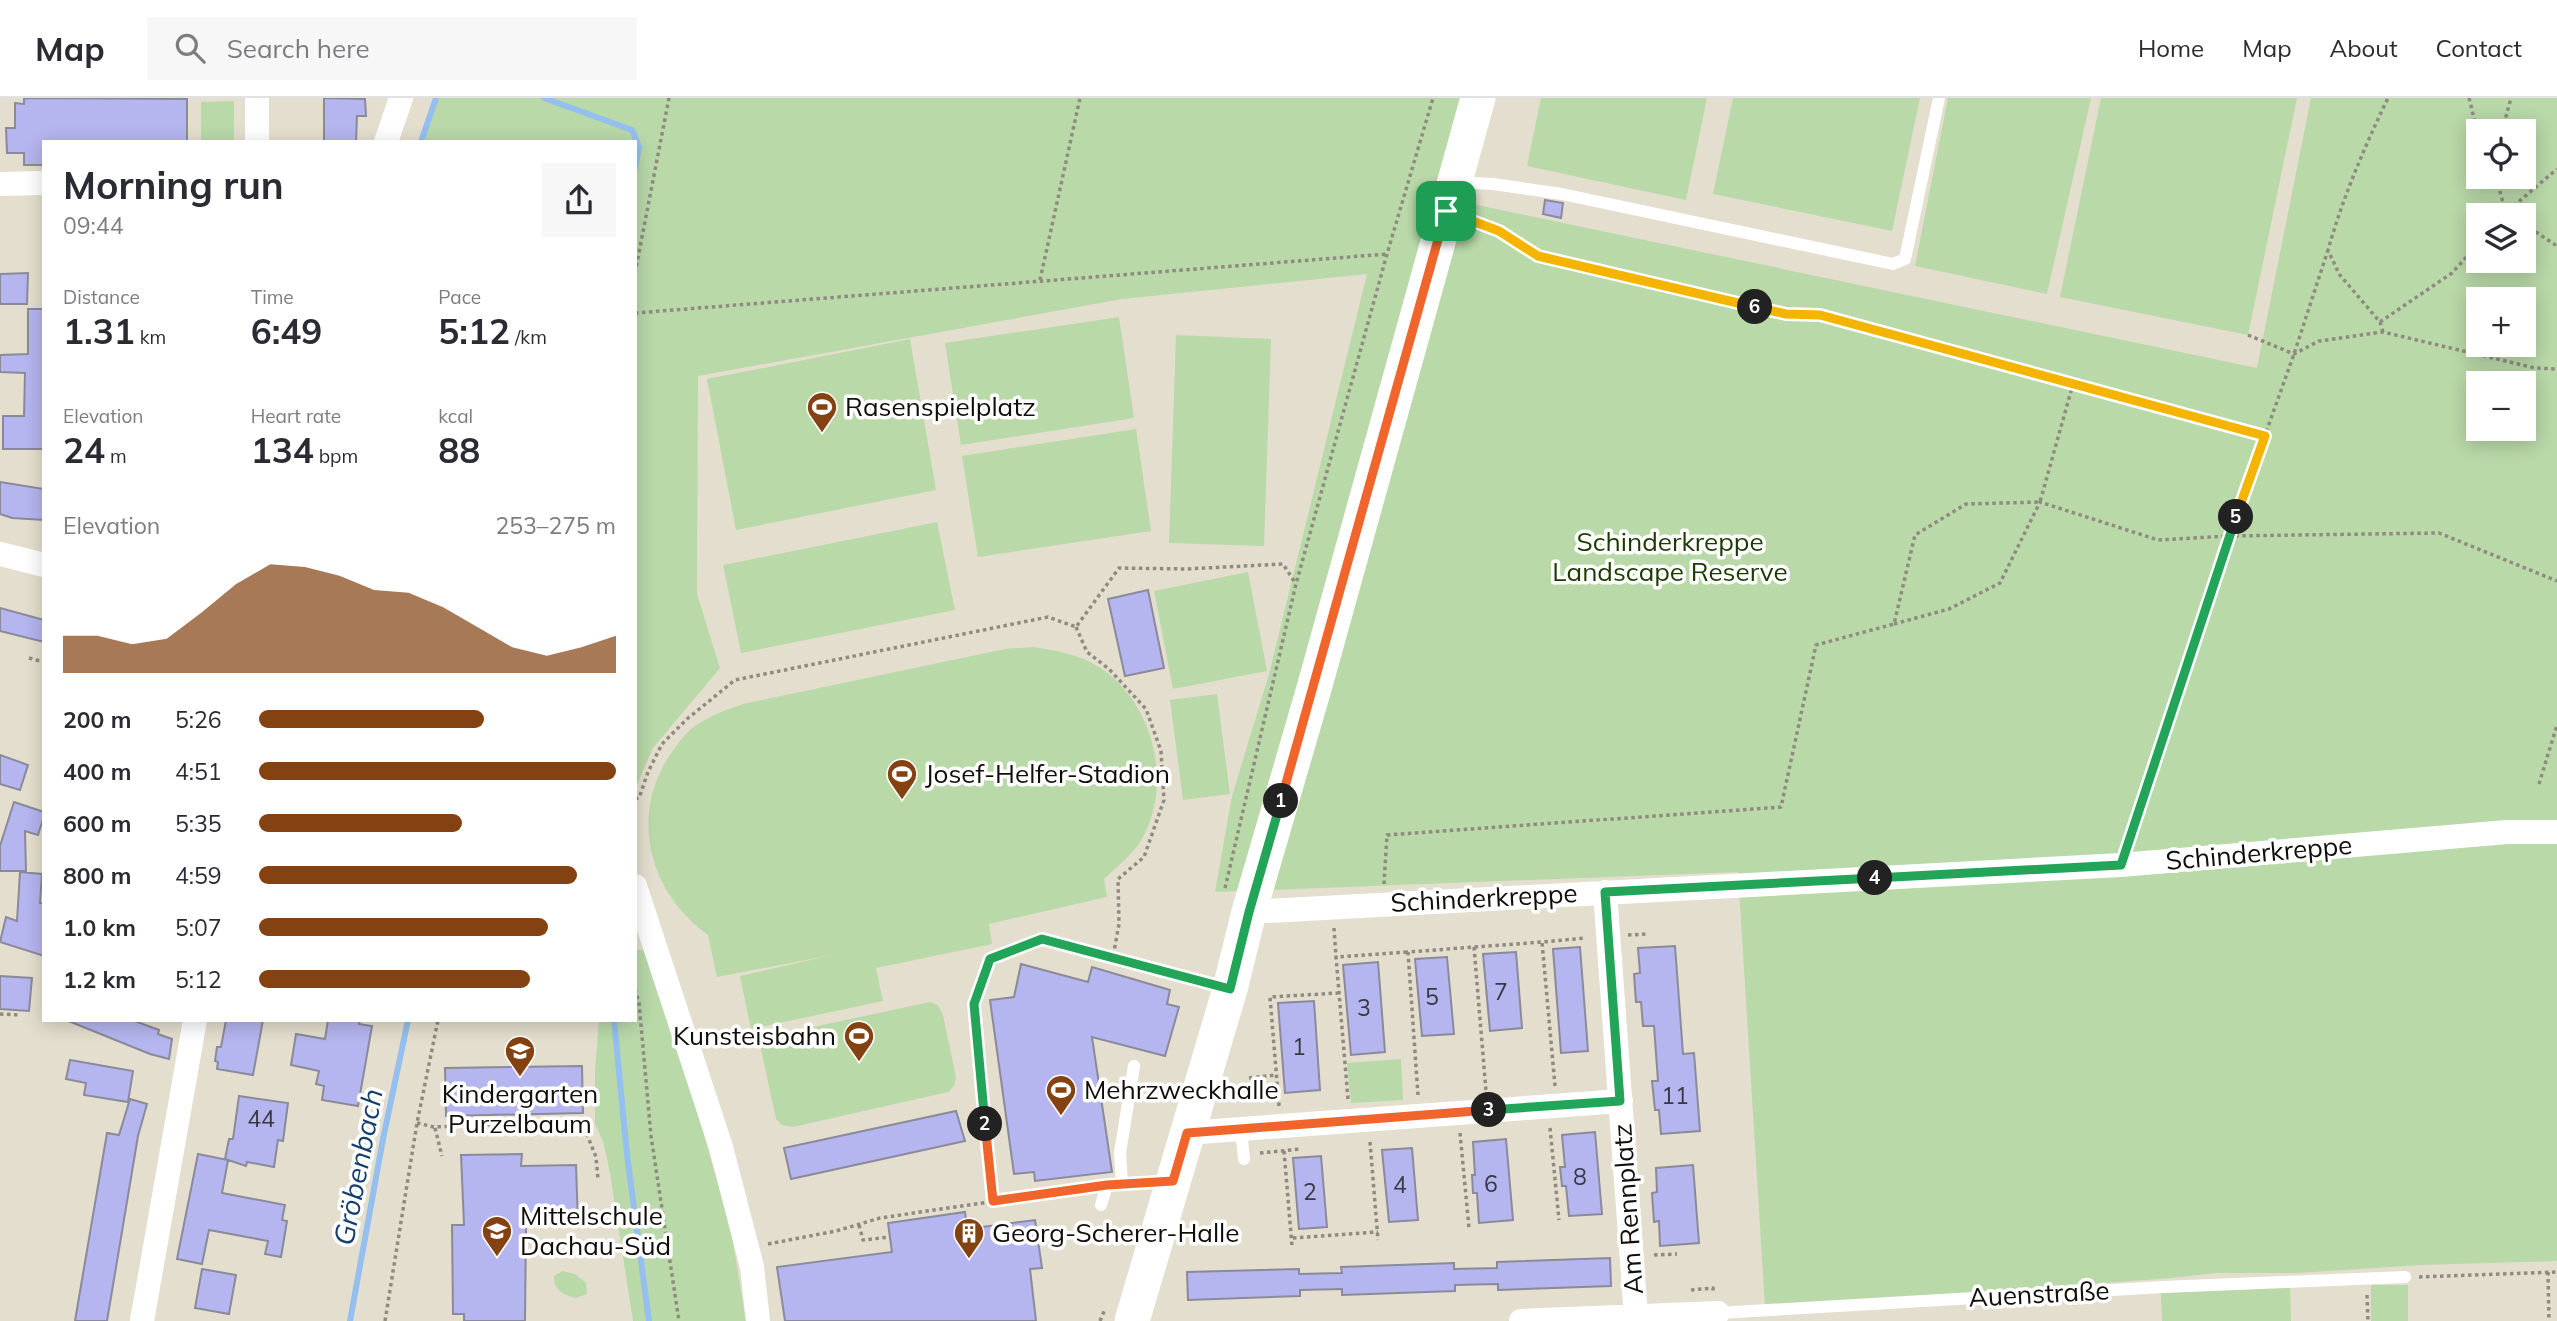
<!DOCTYPE html>
<meta charset="utf-8">
<style>
:root{--surface:#fff;--page:#f7f7f7;--text:#2b2b33;--muted:#7c7c81;--line:#e1e1e2;--accent:#844111}
body{margin:0;font-family:Mulish,sans-serif;background:var(--page);color:var(--text);height:100vh;display:flex;flex-direction:column;font-size:26px;white-space:nowrap}
*{box-sizing:border-box;margin:0}
p{font-size:23px;color:var(--muted)}
.icon{flex:none;width:38px;height:38px;fill:none;stroke:currentColor;stroke-width:2;stroke-linecap:round;stroke-linejoin:round}
.map{position:relative;flex:1;overflow:hidden}
.details{position:absolute;left:42px;top:42px;width:595px;height:882px;display:flex;flex-direction:column;background:var(--surface);border-radius:0px;box-shadow:0 4px 18px #0003}
.details>*{flex:none}
.controls{position:absolute;left:2466px;top:21px;display:grid;gap:14px}
.controls a{display:grid;place-items:center;width:70px;height:70px;border-radius:0px;background:var(--surface);box-shadow:0 4px 18px #0003;font-size:35px}
.pin{position:absolute;display:grid;place-items:center;width:60px;height:60px;color:#fff;margin:-30px;border-radius:14px;box-shadow:0 4px 10px #0006}
.km{position:absolute;width:35px;height:35px;margin:-18px;border-radius:50%;background:#222;color:#fff;font-size:19px;line-height:35px;text-align:center}
.round{display:grid;place-items:center;flex:none;width:74px;height:74px;border-radius:0px;background:var(--page)}
.head{display:flex;align-items:center;justify-content:space-between;height:119px;padding:0 21px}
h1{font-size:38px;font-weight:700;line-height:52px}
.figures{display:grid;grid-template-columns:repeat(3,1fr);gap:10px;height:119px;padding:7px 21px}
.figures div{display:grid;align-content:center}
.figures b{font-size:35px;font-weight:700}
.figures small{font-size:19px;font-weight:400}
.figures p{font-size:19px}
.chart{height:196px;padding:14px 21px}
.chart p{display:flex;justify-content:space-between}
.chart svg{width:100%;height:126px;margin-top:7px;fill:var(--accent);opacity:.7}
ul{padding:0 21px;list-style:none;font-size:23px}
li{display:grid;grid-template-columns:112px 84px 1fr;align-items:center;height:52px}
li i{height:18px;border-radius:9px;background:var(--accent)}
header{display:flex;align-items:center;gap:42px;box-sizing:border-box;height:98px;padding:0 35px;background:var(--surface);border-bottom:2px solid var(--line)}
header strong{font-size:33px}
nav{display:flex;gap:38px;margin-inline-start:auto;font-size:24px}
.search{width:490px;height:63px;background:var(--page);display:flex;align-items:center;gap:18px;box-sizing:border-box;padding:0 24px;border-radius:0px;color:var(--muted);font-size:26px}
.map>svg:first-child{display:block}
</style>
<header>
<strong>Map</strong>
<div class="search"><svg class="icon" aria-label="search" viewBox="0 0 24 24"><circle cx="10" cy="10" r="6"/><path d="M15 15l6 6"/></svg>Search here</div>
<nav><a>Home</a><a>Map</a><a>About</a><a>Contact</a></nav>
</header>
<div class="map">
<svg width="2557" height="1223" viewBox="0 0 2557 1223">
<rect width="100%" height="100%" fill="#e4dece"/>
<path fill="#b9d9a9" fill-rule="evenodd" d="M436 0H1461L1434 98 2257 270 2311 0H2557V1163L2420 1167 2297 1175H2215L2172 1180 1765 1209 1738 774 1215 794 1232 698 1269 576 1367 176 1122 201 698 278 697 496 720 570 653 650 635 691V44H421ZM2478 33H2524V79H2478ZM2478 117H2524V163H2478ZM2478 201H2524V247H2478ZM2478 285H2524V331H2478Z
M1541 0H1707L1686 102 1527 68Z
M1733 0H1920L1892 133 1713 96Z
M1948 0H2091L2047 196 1915 168Z
M2101 0H2297L2248 237 2060 199Z
M234 3V44H201V4Z
M1119 219 1134 320 961 347 945 245Z
M1176 237 1271 241 1264 448 1169 445Z
M910 241 936 392 736 432 707 281Z
M1136 331 1151 433 978 459 962 358Z
M937 424 955 512 741 555 723 467Z
M1248 474 1267 573 1173 591 1154 493Z
M1034 549C1052 552 1069 555 1086 562 1152 592 1178 687 1138 747 1128 760 1116 770 1104 781L1107 799 989 826 992 846 876 870 883 903 751 931 740 878 832 857 717 879 708 837C649 795 629 718 670 657 677 647 685 635 695 628 709 618 726 612 743 606L1005 551Z
M1217 596 1230 696 1183 702 1170 602Z
M635 852H646L689 985 731 1132 746 1223H633L610 1075 603 1043 595 1026V972L599 922H635Z
M930 904 938 907 943 917 956 979 954 988 948 994 793 1029 782 1027 776 1021 761 951 763 942 771 938Z
M1401 961 1403 1002 1351 1005 1347 965Z
M562 1173 575 1176 586 1185 587 1196 576 1200C564 1197 553 1192 554 1178Z
M2371 1187H2408V1223H2371Z
M2290 1190 2291 1223H2162L2161 1195Z"/>
<g fill="none" stroke-linecap="round" stroke-linejoin="round">
<path stroke="#95bfef" stroke-width="6" d="M544 0 632 32 639 49 635 70
M421 44 436 0
M614 922 627 1057 649 1223
M350 1223 383 1041 408 922"/>
</g>
<path fill="#b5b5ef" stroke="#8a8a9a" stroke-width="2" d="M24 0 187 1V44H44V67H24V55H7L6 30H15V5L24 6Z
M324 0 365 1 366 18H357L356 44H324Z
M1545 102 1563 105 1561 120 1543 116Z
M28 175 27 206H0V176Z
M28 211H44V351H3V318H24L25 275 0 274V257L28 256Z
M0 384 44 391V422L12 420 0 416Z
M1148 492 1164 570 1125 578 1108 501Z
M0 510 44 522V544L0 533Z
M0 657 28 667 20 692 0 686Z
M14 704 44 714V718L38 737 25 733 26 773H0V748Z
M20 774 42 776 40 805H44V858L0 844 6 819 17 823Z
M1675 848 1683 956 1694 955 1700 1033 1661 1036 1659 1012H1655L1652 983H1658L1654 928H1643L1641 904H1636L1634 876 1640 875 1638 850Z
M1580 849 1588 953 1561 955 1553 851Z
M1516 854 1522 930 1490 933 1483 856Z
M1447 859 1454 936 1422 938 1415 861Z
M1378 864 1385 954 1351 957 1343 867Z
M1021 866 1088 884 1092 869 1170 892 1167 906 1179 909 1165 958 1092 939 1112 1074 1035 1083 1034 1074 1014 1076 990 902 1014 899Z
M0 878 32 880 29 913 0 911Z
M1314 903 1320 992 1285 995 1278 905Z
M66 922H132L159 932 158 936 172 941 169 961 150 956Z
M226 922H263L253 977 217 971 218 964 215 963 217 949H221Z
M328 922H360L359 926 372 928 358 1008 322 1002 324 988 316 986 319 973 291 967 296 936 325 941Z
M70 962 133 973 128 1004 84 997 86 985 66 981Z
M582 968 583 1015 446 1018 445 970Z
M239 998 288 1005 283 1043 278 1042 274 1069 247 1064 246 1068 225 1061 229 1041H233Z
M130 1001 147 1006 138 1038 107 1223H75L107 1035 119 1037Z
M956 1013 965 1043 791 1081 784 1050Z
M1595 1034 1602 1116 1569 1118 1566 1088H1562L1560 1069H1565L1562 1037Z
M1506 1041 1513 1122 1479 1125 1477 1095H1473L1472 1077H1475L1473 1044Z
M1412 1050 1418 1122 1389 1124 1382 1052Z
M198 1056 228 1062 222 1095 285 1107 282 1122 287 1123 281 1159 265 1156 268 1143 209 1132 202 1166 177 1161Z
M522 1056 521 1068 576 1067 578 1125 526 1126 525 1223H464V1216H453L452 1127H464L461 1057Z
M1321 1058 1327 1129 1299 1131 1293 1060Z
M1693 1067 1699 1145 1660 1148 1659 1123 1654 1124 1652 1095 1657 1094 1656 1070Z
M965 1114 967 1131 1035 1122 1042 1170 1030 1171 1036 1223H785L777 1169 892 1154 888 1125Z
M1610 1160 1611 1188 1498 1192V1186L1455 1187V1193L1342 1197V1191L1300 1192V1198L1188 1202 1187 1174 1299 1171V1176L1342 1175 1341 1169 1454 1165V1171L1497 1170V1164Z
M202 1171 236 1177 229 1216 195 1210Z"/>
<g fill="none" stroke-linecap="round" stroke-linejoin="round">
<path stroke="#8f8b7f" stroke-width="3.5" stroke-dasharray="3.5 3.5" stroke-linecap="butt" d="M2469 0 2478 36
M2502 33 2511 0
M2498 79C2499 92 2502 109 2512 117
M2503 117 2557 71
M1471 123 1499 133 1537 158 1786 216 1820 217 2265 338
M2524 126 2557 148
M635 175 669 0
M1040 182 1080 0
M635 215 1387 156
M2380 224 2452 175 2478 146
M2383 234 2380 224 2339 176 2328 152C2343 99 2364 50 2388 0
M2248 237 2294 256 2319 243 2383 234 2535 270 2557 271
M1894 526 1949 511 2000 485 2040 404 2158 442 2229 438 2439 435 2557 483
M1076 529 1087 554 1109 571 1146 611 1161 653 1164 702 1144 759 1118 781 1119 826 1113 859 1204 884
M29 560 44 564
M2539 686 2557 627
M635 701 639 700 648 674 662 646 687 621 735 582 1048 519 1076 529 1119 470 1186 471 1283 466 1296 486
M2128 745 2229 438 2294 256 2328 152
M1384 786 1387 737 1781 709 1816 547 1894 526 1915 437 1966 406 2040 404 2073 286
M1225 790 1296 486 1387 156 1433 0
M1334 830 1336 859
M1628 837 1648 836
M1474 849 1486 993
M635 891 639 905 651 1038 679 1223
M0 916 20 917
M1249 980 1276 977
M1555 988 1542 844 1586 840
M1418 997 1408 854 1542 844
M1348 1001 1336 859 1408 854
M1279 1008 1270 899 1338 895
M417 1025 434 1029 571 1023 586 1034 596 1059 598 1081
M435 1030 442 1058
M1550 1030 1559 1122
M1460 1035 1469 1130
M1370 1044 1378 1142
M1284 1053 1292 1148
M1260 1055 1301 1051
M993 1103 973 907 990 861 1042 841 1113 859
M859 1127 863 1142 890 1139
M1293 1140 1378 1134
M768 1146 836 1133 880 1120 1091 1089
M1654 1157 1677 1156
M2548 1174 2549 1223
M2419 1179 2557 1174
M1691 1192 1713 1190V1195
M2367 1197 2368 1223
M385 1223 417 1025 438 922
M1100 1223 1105 1211"/>
<path stroke="#fff" stroke-width="12" d="M1456 84 1493 86 1562 96 1893 166 1905 161 1939 0
M1241 1031 1244 1061
M1122 1085 1120 1055 1134 968
M1101 1107 1107 1087 1169 1083
M1718 1215 2163 1189 2405 1179"/>
<path stroke="#fff" stroke-width="24" d="M257 0V44
M386 44 401 0
M0 86 44 85
M0 456 44 467
M635 788 721 1049 752 1169 758 1223
M1605 794 1636 1219
M1249 814 2121 767 2507 734H2557
M1187 1035 1621 1003
M142 1223 195 922
M1521 1223 1718 1215"/>
<path stroke="#fff" stroke-width="35" d="M1132 1223 1230 891 1249 814 1315 587 1478 0"/>
</g>
<g fill="none" stroke-linecap="round" stroke-linejoin="round">
<g stroke="#fff" stroke-width="14">
<path id="split-1" d="M1281 703 1446 113"/>
</g>
<g stroke="#fff" stroke-width="14">
<path id="split-2" d="M985 1026 974 906 990 861 1042 841 1230 891 1249 814 1281 703"/>
</g>
<g stroke="#fff" stroke-width="14">
<path id="split-3" d="M985 1026 993 1103 1107 1087 1173 1083 1187 1035 1489 1012"/>
</g>
<g stroke="#fff" stroke-width="14">
<path id="split-4" d="M1489 1012 1620 1003 1605 794 1875 780"/>
</g>
<g stroke="#fff" stroke-width="14">
<path id="split-5" d="M1875 780 2121 767 2236 419"/>
</g>
<g stroke="#fff" stroke-width="14">
<path id="split-6" d="M1755 209 1786 216 1820 217 2265 338 2236 419"/>
</g>
<g stroke="#fff" stroke-width="14">
<path id="split-7" d="M1446 113 1499 133 1538 158 1755 209"/>
</g>
<use href="#split-1" stroke="#f0652b" stroke-width="9"/>
<use href="#split-2" stroke="#22a559" stroke-width="9"/>
<use href="#split-3" stroke="#f0652b" stroke-width="9"/>
<use href="#split-4" stroke="#22a559" stroke-width="9"/>
<use href="#split-5" stroke="#22a559" stroke-width="9"/>
<use href="#split-6" stroke="#f5b400" stroke-width="9"/>
<use href="#split-7" stroke="#f5b400" stroke-width="9"/>
</g>
<defs>
<g id="stadium-pin" transform="scale(1.575)"><path d="M0 17L-7.5 6A9.5 9.5 0 1 1 7.5 6Z" fill="#844111" stroke="#fff"/><path d="M0-5a6.5 5 0 1 0 0 10a6.5 5 0 1 0 0-10ZM-3.5-1.8h7v3.6h-7Z" fill="#fff"/></g>
<g id="school-pin" transform="scale(1.575)"><path d="M0 17L-7.5 6A9.5 9.5 0 1 1 7.5 6Z" fill="#844111" stroke="#fff"/><path d="M0-5L7-2L0 1L-7-2ZM-4 1L0 2.5L4 1V4Q0 6-4 4Z" fill="#fff"/></g>
<g id="building-pin" transform="scale(1.575)"><path d="M0 17L-7.5 6A9.5 9.5 0 1 1 7.5 6Z" fill="#844111" stroke="#fff"/><path d="M-4-6H4V6H1V3H-1V6H-4ZM-2.5-4.3h1.7v1.8h-1.7ZM.8-4.3h1.7v1.8H.8ZM-2.5-1h1.7V.8h-1.7ZM.8-1h1.7V.8H.8Z" fill="#fff"/></g>
</defs>
<g fill-rule="evenodd">
<use href="#stadium-pin" x="822" y="309"/>
<use href="#stadium-pin" x="902" y="676"/>
<use href="#stadium-pin" x="859" y="938"/>
<use href="#school-pin" x="520" y="953"/>
<use href="#stadium-pin" x="1061" y="992"/>
<use href="#school-pin" x="497" y="1133"/>
<use href="#building-pin" x="969" y="1135"/>
</g>
<g text-anchor="middle" stroke-width="7" stroke-linejoin="round" paint-order="stroke">
<g font-size="23" fill="#393842">
<text x="1501" y="902">7</text>
<text x="1432" y="907">5</text>
<text x="1364" y="918">3</text>
<text x="1299" y="957">1</text>
<text x="1675" y="1006">11</text>
<text x="261" y="1029">44</text>
<text x="1580" y="1087">8</text>
<text x="1491" y="1094">6</text>
<text x="1400" y="1095">4</text>
<text x="1310" y="1102">2</text>
</g>
<g font-size="26" fill="#100e08" stroke="#fff" text-anchor="start">
<text x="845" y="318">Rasenspielplatz</text>
<text x="925" y="685">Josef-Helfer-Stadion</text>
<text x="836" y="947" text-anchor="end">Kunsteisbahn</text>
<text x="1084" y="1001">Mehrzweckhalle</text>
<text x="520" y="1005" text-anchor="middle">Kindergarten<tspan x="520" dy="30">Purzelbaum</tspan></text>
<text x="520" y="1127">Mittelschule<tspan x="520" dy="30">Dachau-Süd</tspan></text>
<text x="992" y="1144">Georg-Scherer-Halle</text>
</g>
<g font-size="26" fill="#1b3a01" stroke="#fff">
<text x="1670" y="453">Schinderkreppe<tspan x="1670" dy="30">Landscape Reserve</tspan></text>
</g>
<g font-size="26" fill="#100e08" stroke="#fff">
<text transform="translate(2259 755) rotate(-5)" y="9">Schinderkreppe</text>
<text transform="translate(1484 800) rotate(-3)" y="9">Schinderkreppe</text>
<text transform="translate(1628 1111) rotate(-94)" y="9">Am Rennplatz</text>
<text transform="translate(2039 1196) rotate(-3)" y="9">Auenstraße</text>
</g>
<g font-size="28" font-style="italic" fill="#143f6c" stroke="#fff">
<text transform="translate(358 1069) rotate(-79)" y="10">Gröbenbach</text>
</g>
</g>
</svg>
<div class="controls">
<a><svg class="icon" aria-label="locate" viewBox="0 0 24 24"><circle cx="12" cy="12" r="6"/><path d="M12 2v4M12 18v4M2 12h4M18 12h4"/></svg></a>
<a><svg class="icon" aria-label="layers" viewBox="0 0 24 24"><path d="M12 4l9 5-9 5-9-5zM3 14l9 5 9-5"/></svg></a>
<a>+</a>
<a>−</a>
</div>
<div class="pin" style="left:1446px;top:113px;background:#1e9e55"><svg class="icon" aria-label="arrive" viewBox="0 0 24 24"><path d="M6 21V4h12l-3 4 3 4H6"/></svg></div>
<b class="km" style="left:1281px;top:703px">1</b>
<b class="km" style="left:985px;top:1026px">2</b>
<b class="km" style="left:1489px;top:1012px">3</b>
<b class="km" style="left:1875px;top:780px">4</b>
<b class="km" style="left:2236px;top:419px">5</b>
<b class="km" style="left:1755px;top:209px">6</b>
<section class="details">
<div class="head"><div><h1>Morning run</h1><p>09:44</p></div><a class="round"><svg class="icon" aria-label="share" viewBox="0 0 24 24"><path d="M12 15V3M7 8l5-5 5 5M5 13v7h14v-7"/></svg></a></div>
<div class="figures">
<div><p>Distance</p><b>1.31<small> km</small></b></div>
<div><p>Time</p><b>6:49</b></div>
<div><p>Pace</p><b>5:12<small> /km</small></b></div>
</div>
<div class="figures">
<div><p>Elevation</p><b>24<small> m</small></b></div>
<div><p>Heart rate</p><b>134<small> bpm</small></b></div>
<div><p>kcal</p><b>88</b></div>
</div>
<div class="chart"><p><span>Elevation</span>253–275 m</p>
<svg viewBox="0 0 160 44" preserveAspectRatio="none"><path d="M0 44V31L10 31L20 34L30 32L40 23L50 13L60 6L70 7L80 10L90 15L100 16L110 21L120 28L130 35L140 38L150 35L160 31V44z"/></svg>
</div>
<ul>
<li><b>200 m</b>5:26<i style="width:63%"></i></li>
<li><b>400 m</b>4:51<i style="width:100%"></i></li>
<li><b>600 m</b>5:35<i style="width:57%"></i></li>
<li><b>800 m</b>4:59<i style="width:89%"></i></li>
<li><b>1.0 km</b>5:07<i style="width:81%"></i></li>
<li><b>1.2 km</b>5:12<i style="width:76%"></i></li>
</ul>
</section>
</div>
